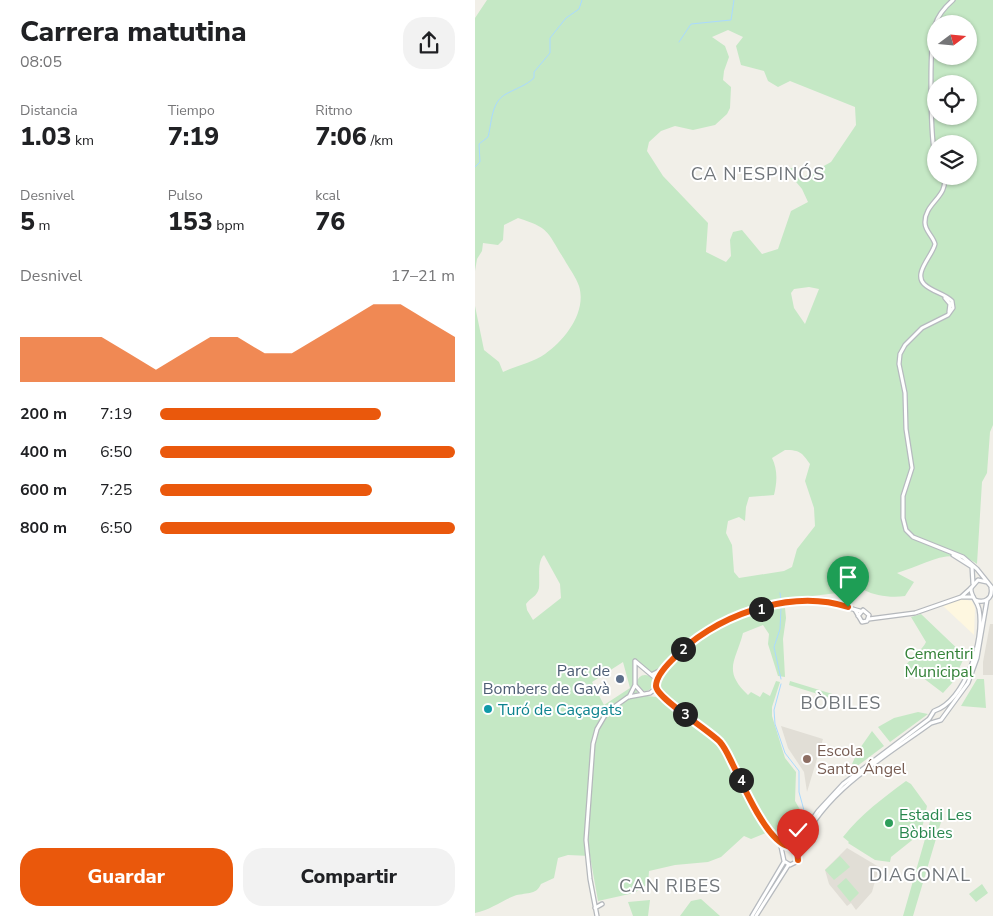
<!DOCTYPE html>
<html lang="es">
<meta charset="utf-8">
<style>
:root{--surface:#fff;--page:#f2f2f2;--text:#202124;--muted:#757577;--accent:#ea580c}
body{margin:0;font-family:"Nunito Sans",sans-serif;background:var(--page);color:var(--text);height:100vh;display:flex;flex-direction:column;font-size:19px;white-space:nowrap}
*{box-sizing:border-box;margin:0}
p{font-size:16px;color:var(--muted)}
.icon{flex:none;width:28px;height:28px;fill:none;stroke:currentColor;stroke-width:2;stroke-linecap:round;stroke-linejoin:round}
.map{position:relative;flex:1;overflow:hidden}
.panel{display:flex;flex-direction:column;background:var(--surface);width:475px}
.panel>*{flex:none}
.needle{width:32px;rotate:74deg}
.fabs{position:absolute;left:452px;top:15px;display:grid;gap:10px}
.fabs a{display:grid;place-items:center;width:50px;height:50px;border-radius:50%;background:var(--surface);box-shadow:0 1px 4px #0004;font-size:25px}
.pin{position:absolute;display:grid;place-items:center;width:42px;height:42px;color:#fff;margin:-51px -21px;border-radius:50% 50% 50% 0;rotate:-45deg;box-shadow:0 0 5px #0007}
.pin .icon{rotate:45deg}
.km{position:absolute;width:25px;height:25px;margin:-12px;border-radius:50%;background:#222;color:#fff;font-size:14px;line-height:25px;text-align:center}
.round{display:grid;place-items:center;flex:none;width:52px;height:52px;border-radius:20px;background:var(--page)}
.head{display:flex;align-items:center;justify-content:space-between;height:85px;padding:0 20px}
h1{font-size:28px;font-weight:800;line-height:38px}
.metrics{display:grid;grid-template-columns:repeat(3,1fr);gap:8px;height:85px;padding:5px 20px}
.metrics div{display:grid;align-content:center}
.metrics b{font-size:25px;font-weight:800}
.metrics small{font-size:14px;font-weight:400}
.metrics p{font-size:14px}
.chart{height:140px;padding:10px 20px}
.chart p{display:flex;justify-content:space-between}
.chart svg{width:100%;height:90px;margin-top:5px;fill:var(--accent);opacity:.7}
.action{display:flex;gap:10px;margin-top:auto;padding:10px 20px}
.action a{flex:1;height:58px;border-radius:20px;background:var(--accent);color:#fff;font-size:20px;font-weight:800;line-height:58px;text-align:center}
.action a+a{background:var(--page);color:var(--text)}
ul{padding:0 20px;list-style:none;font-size:16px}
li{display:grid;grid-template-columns:80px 60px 1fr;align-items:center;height:38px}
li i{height:12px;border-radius:6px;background:var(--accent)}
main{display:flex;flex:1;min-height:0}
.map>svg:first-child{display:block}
</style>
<main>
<section class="panel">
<div class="head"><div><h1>Carrera matutina</h1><p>08:05</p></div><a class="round"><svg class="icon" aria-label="share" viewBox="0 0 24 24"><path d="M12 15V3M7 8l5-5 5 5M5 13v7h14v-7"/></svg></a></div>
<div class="metrics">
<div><p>Distancia</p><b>1.03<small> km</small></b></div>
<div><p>Tiempo</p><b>7:19</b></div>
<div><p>Ritmo</p><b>7:06<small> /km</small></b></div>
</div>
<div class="metrics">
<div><p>Desnivel</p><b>5<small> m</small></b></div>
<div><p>Pulso</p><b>153<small> bpm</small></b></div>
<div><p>kcal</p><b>76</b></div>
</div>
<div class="chart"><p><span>Desnivel</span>17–21 m</p>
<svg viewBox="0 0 160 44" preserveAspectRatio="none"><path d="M0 44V22L10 22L20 22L30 22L40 30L50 38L60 30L70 22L80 22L90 30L100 30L110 22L120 14L130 6L140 6L150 14L160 22V44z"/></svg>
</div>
<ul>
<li><b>200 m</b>7:19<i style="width:75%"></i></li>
<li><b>400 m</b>6:50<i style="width:100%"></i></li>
<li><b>600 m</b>7:25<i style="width:72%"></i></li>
<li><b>800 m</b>6:50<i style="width:100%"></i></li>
</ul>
<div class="action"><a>Guardar</a><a>Compartir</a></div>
</section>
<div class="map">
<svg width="518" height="916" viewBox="0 0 518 916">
<rect width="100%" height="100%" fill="#f1efe8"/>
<path fill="#fef7e0" d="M487 599 497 601 500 608 499 635 468 606Z"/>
<path fill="#e1ded6" d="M515 624H518V675H508V662Z
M306 726 348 739 332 792 329 772 313 748Z
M372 848 404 867 397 892 381 910 376 903 372 906 354 884 350 870Z"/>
<path fill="#c5e8c5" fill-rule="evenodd" d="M12 0H518V425L515 432 512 473 507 482 502 564C476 545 450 565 422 573L439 582 430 596C417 598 400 596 389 590L302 600 261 613 233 627 217 638 187 668 178 673 159 659 158 674 163 695 181 697 235 737 249 753 293 832 276 839 269 836 246 857 233 862 200 865 174 871 173 884 159 893 123 901 115 856 93 855 83 858 79 878 66 884C61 896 50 892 39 896 26 901 15 910 0 913V306L9 350 24 362 28 372C41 366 59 362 70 354 90 340 112 312 104 286 101 277 94 268 89 259 72 232 75 228 43 218L29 225 28 240 23 245 8 243 7 251 2 259 0 271V18ZM461 24H494V56H461ZM253 30 268 37 261 46 266 65 289 71 293 81 303 87 315 81 380 107 381 125 356 162 329 177 319 167 311 170 327 189 333 202 316 211 303 249 287 254 267 230 258 232 255 240 256 256 251 262 231 252 233 223 188 176 172 151 174 142 186 131 200 126 218 130 240 125 252 114 255 108 256 87 248 80 249 71 254 57 250 46 237 37ZM461 84H494V116H461ZM461 144H494V176H461ZM334 287 344 289 330 324 319 308 316 293 319 289ZM310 450C326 450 327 453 335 464L330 481 339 508 340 526 322 549 317 567 309 571 264 578 259 572 257 545 251 533 253 521 264 517 270 521 271 507 274 497 299 495C302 483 303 470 297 458ZM69 555 85 584 86 598 58 620 52 610 51 604C56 597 62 597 64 588 65 578 62 561 69 555ZM148 662 155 688 129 705 117 682Z
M310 608 311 618 308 639 310 677 303 676 293 644 294 634 288 625 268 633C261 661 247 670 273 695L276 692 285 697 288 692 295 696 301 681 305 682 297 707V716L310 758 321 772 320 801 331 820 318 843 314 844C289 836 267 769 251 746 234 723 199 714 184 690 184 663 234 630 257 621 274 615 292 610 310 608Z
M446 614 490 656 477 683 468 693 431 665C437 657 448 649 451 642L436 617Z
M162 683a8 8 0 1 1 16 0a8 8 0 1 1-16 0Z
M502 679H509L511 708 486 706Z
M315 681 364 696 362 700 314 685Z
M443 712 453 714 415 742 403 727 419 718Z
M397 731 409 746 381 767 377 764 383 751Z
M431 781 436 784 452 806 446 833 416 857 415 862 400 860 373 843 374 842 368 837C386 814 408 798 431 781Z
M458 811 466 822 438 916H428Z
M365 856 375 867 359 880 350 870Z
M371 878 384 893 375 902 362 886Z
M507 884 513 893 501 902 494 894Z
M226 899 245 916H205L216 901Z
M175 900 173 916H158L153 902Z"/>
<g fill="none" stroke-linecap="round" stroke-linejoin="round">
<path stroke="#aadaff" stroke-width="1" d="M204 42 216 24 256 20 259 0
M0 167 5 162 4 144 13 137C17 122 16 102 31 94 42 88 50 86 59 78V72L75 53V38L91 18 104 9 107 0
M305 593 306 601
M306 608 305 629 299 647 306 679
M306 684 299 710 300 724 310 753 324 771V792L330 814"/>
<g stroke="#b5b8bc" stroke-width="5.5">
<path id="tertiary" d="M486 597H498
M380 610 387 622 392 621 394 615 388 610 383 616
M394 619 440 613 486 597 496 588
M160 661V685L168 694
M178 674 190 668
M182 682C215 626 292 593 356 602 366 604 375 609 385 611
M181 687 187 699 219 720 245 742 282 810 305 842
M154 697 160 685
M120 908 127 904
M122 916 115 879 111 840 118 744 122 729 132 712 153 697 175 693 180 689 181 683 179 677 160 661"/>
</g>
<g stroke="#b6babf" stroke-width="5.5">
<path id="secondary" d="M461 160C455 141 454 44 460 25 463 15 470 7 478 0
M469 176C474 197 449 203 450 223 450 231 458 236 460 244 458 255 438 273 449 284 457 292 469 293 477 301L478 308 473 315 447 328 430 345 425 354 424 364 430 393 431 429 437 468 428 496V518L431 530 438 537 488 557 502 569 518 589
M470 298 475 304 474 312
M478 555 497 567 498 584
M500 600C510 604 518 598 516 588
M305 842 322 850 324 857 321 862 315 865 309 861Z
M318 847 343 811 368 784 454 719 459 711C490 701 510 640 504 609 502 600 495 596 496 588L503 580 512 582
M323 852C345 793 408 758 456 723L466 720 493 683 502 658 512 600
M277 916 309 862
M281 916 314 864"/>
</g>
<use href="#tertiary" stroke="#fff" stroke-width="3"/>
<use href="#secondary" stroke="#fff" stroke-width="3"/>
</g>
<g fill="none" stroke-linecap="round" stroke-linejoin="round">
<g stroke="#fff" stroke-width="10">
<path id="route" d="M323 860 322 850C317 846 310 847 305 842 286 827 269 787 258 765 254 757 251 749 245 742 234 730 181 698 181 686 181 677 191 666 197 660 237 616 315 588 373 607"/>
</g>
<use href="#route" stroke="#ea580c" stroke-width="6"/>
</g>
<circle fill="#5c6f8a" stroke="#fff" stroke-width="2" cx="145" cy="679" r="5"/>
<circle fill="#0f9aa8" stroke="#fff" stroke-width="2" cx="13" cy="709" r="5"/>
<circle fill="#8d6e63" stroke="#fff" stroke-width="2" cx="332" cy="759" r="5"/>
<circle fill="#2e9e5b" stroke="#fff" stroke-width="2" cx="414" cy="823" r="5"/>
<g text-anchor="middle" stroke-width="4" stroke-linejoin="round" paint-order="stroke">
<g font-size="16" fill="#348238" stroke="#fff">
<text x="464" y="659">Cementiri<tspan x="464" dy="18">Municipal</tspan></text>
</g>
<g font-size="16" fill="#4e5e75" stroke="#fff" text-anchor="end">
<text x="135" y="676">Parc de<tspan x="135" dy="18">Bombers de Gavà</tspan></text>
</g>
<g font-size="16" fill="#0d838f" stroke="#fff" text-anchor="start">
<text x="23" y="715">Turó de Caçagats</text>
</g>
<g font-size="16" fill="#785e54" stroke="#fff" text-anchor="start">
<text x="342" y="756">Escola<tspan x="342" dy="18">Santo Ángel</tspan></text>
</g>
<g font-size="16" fill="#27864d" stroke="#fff" text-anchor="start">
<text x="424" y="820">Estadi Les<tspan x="424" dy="18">Bòbiles</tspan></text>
</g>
<g font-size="18" letter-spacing="1" fill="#70757a" stroke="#fff">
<text x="283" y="180">CA N'ESPINÓS</text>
<text x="366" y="709">BÒBILES</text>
<text x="445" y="881">DIAGONAL</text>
<text x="195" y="892">CAN RIBES</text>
</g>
</g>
</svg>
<div class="fabs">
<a><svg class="needle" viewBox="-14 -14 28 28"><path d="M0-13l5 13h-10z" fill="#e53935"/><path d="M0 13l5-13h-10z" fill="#757577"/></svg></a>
<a><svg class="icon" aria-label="locate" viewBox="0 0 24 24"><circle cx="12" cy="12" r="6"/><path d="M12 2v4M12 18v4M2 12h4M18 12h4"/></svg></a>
<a><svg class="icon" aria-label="layers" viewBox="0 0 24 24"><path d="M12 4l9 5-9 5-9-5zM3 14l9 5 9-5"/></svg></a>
</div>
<div class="pin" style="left:373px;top:607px;background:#1e9e55"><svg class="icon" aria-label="arrive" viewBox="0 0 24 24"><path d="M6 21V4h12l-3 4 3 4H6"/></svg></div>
<div class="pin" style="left:323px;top:860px;background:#d93025"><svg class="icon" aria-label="check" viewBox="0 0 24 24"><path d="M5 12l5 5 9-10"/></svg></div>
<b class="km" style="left:286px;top:609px">1</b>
<b class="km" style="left:208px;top:649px">2</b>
<b class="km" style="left:210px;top:714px">3</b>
<b class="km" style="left:266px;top:780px">4</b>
</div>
</main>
